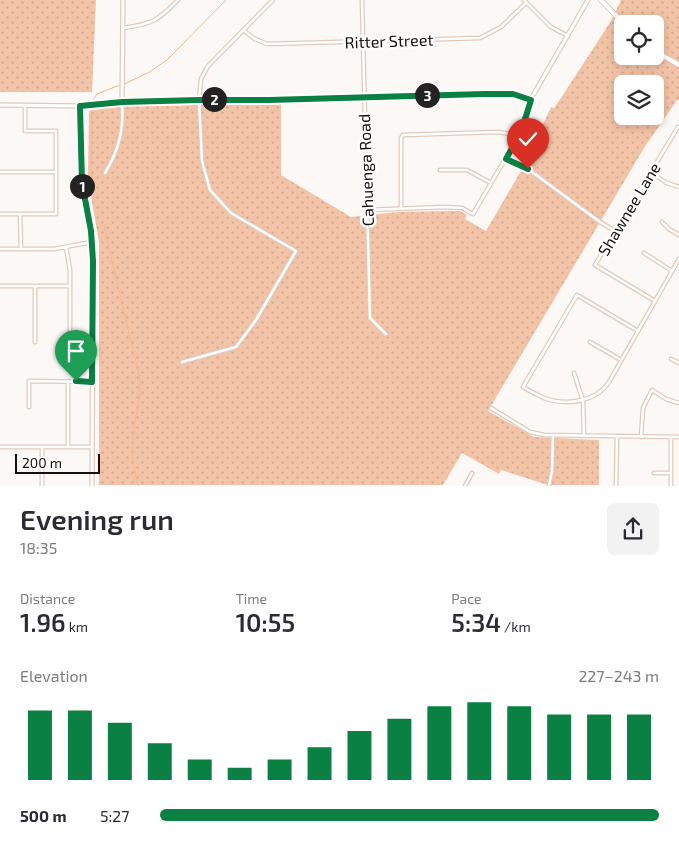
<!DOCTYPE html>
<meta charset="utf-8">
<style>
:root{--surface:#fff;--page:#f2f2f3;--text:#2b2b33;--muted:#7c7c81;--accent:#0b8043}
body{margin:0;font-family:"Exo 2",sans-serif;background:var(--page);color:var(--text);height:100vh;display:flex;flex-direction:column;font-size:19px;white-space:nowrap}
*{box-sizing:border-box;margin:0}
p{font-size:16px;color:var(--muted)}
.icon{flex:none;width:28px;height:28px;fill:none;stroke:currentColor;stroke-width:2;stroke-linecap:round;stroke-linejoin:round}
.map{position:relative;height:486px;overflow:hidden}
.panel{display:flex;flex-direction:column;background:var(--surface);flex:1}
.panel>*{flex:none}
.fabs{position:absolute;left:614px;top:15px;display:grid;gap:10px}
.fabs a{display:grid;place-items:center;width:50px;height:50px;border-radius:8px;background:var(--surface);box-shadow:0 2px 8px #0003;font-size:25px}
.scale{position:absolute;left:15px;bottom:12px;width:85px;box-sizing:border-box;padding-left:5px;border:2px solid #160f0a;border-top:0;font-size:14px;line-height:18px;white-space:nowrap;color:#160f0a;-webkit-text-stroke:4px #fff;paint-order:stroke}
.pin{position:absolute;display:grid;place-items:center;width:42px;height:42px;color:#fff;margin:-51px -21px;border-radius:50% 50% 50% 0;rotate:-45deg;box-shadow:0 0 5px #0007}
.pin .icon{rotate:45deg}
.km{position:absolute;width:25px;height:25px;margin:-12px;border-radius:50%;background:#222;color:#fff;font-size:14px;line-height:25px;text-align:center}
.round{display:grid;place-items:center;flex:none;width:52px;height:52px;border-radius:8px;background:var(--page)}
.overview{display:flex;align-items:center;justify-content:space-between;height:85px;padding:0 20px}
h1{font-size:28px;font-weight:600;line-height:38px}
.metrics{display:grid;grid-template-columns:repeat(3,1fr);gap:8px;height:85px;padding:5px 20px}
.metrics div{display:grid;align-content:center}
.metrics b{font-size:25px;font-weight:600}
.metrics small{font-size:14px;font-weight:400}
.metrics p{font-size:14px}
.chart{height:140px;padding:10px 20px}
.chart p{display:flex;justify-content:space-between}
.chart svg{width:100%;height:90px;margin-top:5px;stroke:var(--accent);stroke-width:6}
ul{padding:0 20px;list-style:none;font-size:16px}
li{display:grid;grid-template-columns:80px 60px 1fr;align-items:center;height:38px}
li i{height:12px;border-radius:6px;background:var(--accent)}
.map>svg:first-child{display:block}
</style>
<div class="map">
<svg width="679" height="486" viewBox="0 0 679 486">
<defs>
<pattern id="grass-dots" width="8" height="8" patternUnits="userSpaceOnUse" patternTransform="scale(1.25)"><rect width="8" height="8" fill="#f2c3a6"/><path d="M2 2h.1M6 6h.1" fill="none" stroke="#cfa68e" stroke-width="1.8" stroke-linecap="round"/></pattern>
</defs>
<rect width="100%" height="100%" fill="#fcf8f5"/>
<path fill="url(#grass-dots)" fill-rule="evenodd" d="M0 0H96L92 92H0Z
M621 0H679V100H677L644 148 488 411 534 437 599 440V485H548L501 470 499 474 462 453 443 485H99V242L88 179 89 111 117 106 281 104V175L351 217 398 212 460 211 467 215 465 219 486 231 525 164 551 107 554 108 561 98 611 21ZM622 24H655V56H622ZM622 84H655V116H622Z"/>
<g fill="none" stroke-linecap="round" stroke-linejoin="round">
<path stroke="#f6b68d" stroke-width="1" d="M124 84 148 73 167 60 226 0
M93 100 97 94 120 85
M92 110 91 173 93 181
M104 226 140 380V395L134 427 132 455 138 486"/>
<g stroke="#e1cabc" stroke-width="5">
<path id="minor" d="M362 0 370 318 386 334
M524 0 551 27 568 36
M123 28C152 24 158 21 178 0
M243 30 255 39 267 44 480 38 501 27 526 3
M505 159 528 169 600 222 615 231
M440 170H467L491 183
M0 172H56
M650 172 667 183 679 187
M105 173C119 150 124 129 122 102
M401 208V138L403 135 498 132 510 134 517 139
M367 210 444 207 462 208 473 214 521 132 531 99
M0 214H56V131H25V106
M20 214 21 249
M662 222 669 229 679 235
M66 247 70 270V342
M0 249H54L92 242
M644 253 672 271
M0 286H70
M655 301 595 265 678 127
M638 331 577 295 523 387C530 391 537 395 544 398 566 406 596 402 609 382L679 259
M35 342V286
M590 342 621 360
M671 359 679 363
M182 362 236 347 256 320 296 251 231 213 210 190 202 161 199 100 201 79 208 66 273 0
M574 373 583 401 584 436
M29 407V381L92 382
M491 408 530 432 544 435 679 437
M641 437 643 408 652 390 666 399 679 403
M0 447H92
M68 447V381
M654 473H670
M42 486V447
M465 486 472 473
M549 486 552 471 553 435
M616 486 617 437
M671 486V437"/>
</g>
<g stroke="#e1cabc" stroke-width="5.5">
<path id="tertiary" d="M122 102 123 0
M0 105 81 106 122 102 199 100H269L503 93 531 99 588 0
M81 106 82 183 91 231 93 261 92 486"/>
</g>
<g stroke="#e1cabc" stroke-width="6">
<path id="secondary" d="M601 0 624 24
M655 51 679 65"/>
</g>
<use href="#minor" stroke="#fff" stroke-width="2.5"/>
<use href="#tertiary" stroke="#fff" stroke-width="3"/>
<use href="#secondary" stroke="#fff" stroke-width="4"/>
</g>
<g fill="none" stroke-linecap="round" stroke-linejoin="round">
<g stroke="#fff" stroke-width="10">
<path id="route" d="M76 381 92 382 93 261 91 231 82 183 80 106 122 102 199 100H269L484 94H513L531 100 521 132 506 159 528 169"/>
</g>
<use href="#route" stroke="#0b8043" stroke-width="6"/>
</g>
<g text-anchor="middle" stroke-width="5" stroke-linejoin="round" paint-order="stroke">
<g font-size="16" fill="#160f0a" stroke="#fff">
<text transform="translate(389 41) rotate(-2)" y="6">Ritter Street</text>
<text transform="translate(366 170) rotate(-92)" y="6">Cahuenga Road</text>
<text transform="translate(629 209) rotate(-59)" y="6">Shawnee Lane</text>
</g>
</g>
</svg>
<div class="fabs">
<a><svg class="icon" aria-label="locate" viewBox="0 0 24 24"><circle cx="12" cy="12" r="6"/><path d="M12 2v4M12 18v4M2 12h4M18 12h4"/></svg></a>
<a><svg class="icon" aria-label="layers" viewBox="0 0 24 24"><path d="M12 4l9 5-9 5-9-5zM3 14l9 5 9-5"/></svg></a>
</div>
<div class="scale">200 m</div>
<div class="pin" style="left:76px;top:381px;background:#1e9e55"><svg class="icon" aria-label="arrive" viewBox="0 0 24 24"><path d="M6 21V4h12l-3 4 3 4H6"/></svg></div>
<div class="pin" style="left:528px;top:169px;background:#d93025"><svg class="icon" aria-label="check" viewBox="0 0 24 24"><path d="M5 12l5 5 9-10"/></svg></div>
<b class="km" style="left:82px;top:186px">1</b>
<b class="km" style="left:214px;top:99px">2</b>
<b class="km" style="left:427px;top:95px">3</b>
</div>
<section class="panel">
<div class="overview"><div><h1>Evening run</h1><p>18:35</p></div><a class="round"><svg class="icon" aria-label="share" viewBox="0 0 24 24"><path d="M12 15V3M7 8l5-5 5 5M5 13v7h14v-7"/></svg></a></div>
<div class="metrics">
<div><p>Distance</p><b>1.96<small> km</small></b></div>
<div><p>Time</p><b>10:55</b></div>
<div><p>Pace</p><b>5:34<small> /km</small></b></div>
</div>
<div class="chart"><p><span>Elevation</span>227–243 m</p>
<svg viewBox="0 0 160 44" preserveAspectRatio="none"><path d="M5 44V10M15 44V10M25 44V16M35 44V26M45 44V34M55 44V38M65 44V34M75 44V28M85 44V20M95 44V14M105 44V8M115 44V6M125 44V8M135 44V12M145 44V12M155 44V12"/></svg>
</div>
<ul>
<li><b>500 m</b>5:27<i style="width:100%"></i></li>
</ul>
</section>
